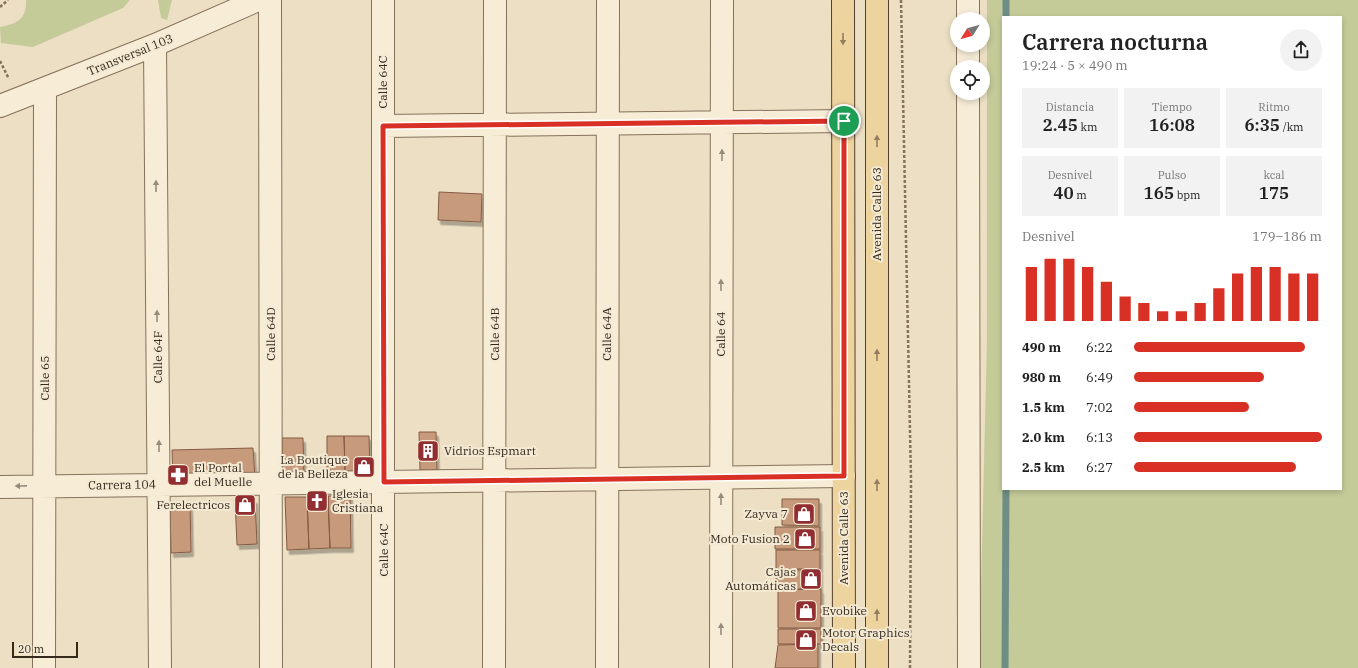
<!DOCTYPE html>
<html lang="es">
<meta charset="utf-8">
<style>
:root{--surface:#fff;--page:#f2f2f2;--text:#222;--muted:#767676;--accent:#d93025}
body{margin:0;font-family:"IBM Plex Serif",serif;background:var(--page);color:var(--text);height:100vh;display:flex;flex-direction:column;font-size:15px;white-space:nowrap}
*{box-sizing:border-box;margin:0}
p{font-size:13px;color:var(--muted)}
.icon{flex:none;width:22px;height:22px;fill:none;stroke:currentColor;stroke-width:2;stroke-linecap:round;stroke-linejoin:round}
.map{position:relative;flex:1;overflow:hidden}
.details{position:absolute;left:1002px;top:16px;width:340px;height:474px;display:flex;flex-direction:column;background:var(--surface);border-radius:0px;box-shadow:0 2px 6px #0003}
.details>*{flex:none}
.needle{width:26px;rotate:233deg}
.buttons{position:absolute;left:950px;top:12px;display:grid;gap:8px}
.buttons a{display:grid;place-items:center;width:40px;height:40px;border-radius:50%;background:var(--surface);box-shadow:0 2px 6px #0003;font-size:20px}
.scale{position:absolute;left:12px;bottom:10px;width:66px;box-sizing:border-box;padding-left:4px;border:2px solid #362a1f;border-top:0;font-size:11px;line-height:14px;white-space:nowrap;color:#362a1f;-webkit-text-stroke:3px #f4ead3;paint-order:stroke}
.pin{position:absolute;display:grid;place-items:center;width:34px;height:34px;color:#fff;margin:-17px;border:2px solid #fff;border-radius:50%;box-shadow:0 1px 4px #0007}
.round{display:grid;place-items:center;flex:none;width:42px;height:42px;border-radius:21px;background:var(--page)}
.headline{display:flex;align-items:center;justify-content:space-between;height:68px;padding:0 20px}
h1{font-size:22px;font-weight:600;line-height:30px}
.figures{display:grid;grid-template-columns:repeat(3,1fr);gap:6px;height:68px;padding:4px 20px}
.figures div{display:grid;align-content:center;border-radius:0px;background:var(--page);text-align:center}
.figures b{font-size:17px;font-weight:600}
.figures small{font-size:11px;font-weight:400}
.figures p{font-size:11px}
.chart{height:112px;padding:8px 20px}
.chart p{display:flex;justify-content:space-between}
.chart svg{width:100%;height:72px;margin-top:4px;stroke:var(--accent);stroke-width:6}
ul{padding:0 20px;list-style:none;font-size:13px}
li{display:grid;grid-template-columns:64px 48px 1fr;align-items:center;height:30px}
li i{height:10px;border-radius:5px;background:var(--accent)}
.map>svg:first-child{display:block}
</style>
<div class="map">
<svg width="1358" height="668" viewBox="0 0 1358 668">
<defs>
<filter id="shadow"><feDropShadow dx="2.5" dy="4.5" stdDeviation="0" flood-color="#0004"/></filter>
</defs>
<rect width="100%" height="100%" fill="#ecdfc4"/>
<path fill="#c5ca99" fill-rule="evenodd" d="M26 0H130L123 8 33 47 1 43 0 27C17 24 27 19 26 0Z
M158 0H172L167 20 161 18Z
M987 0H1358V668H981V587L987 338ZM1003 17H1341V489H1003Z"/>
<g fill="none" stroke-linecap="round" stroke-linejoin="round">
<path stroke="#6d8d85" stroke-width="7" d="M1006 17V0
M1005 668 1006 489"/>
</g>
<path fill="#c89a7c" stroke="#845b42" filter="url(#shadow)" d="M439 192 482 194 481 222 438 220Z
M419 432H436L437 470H420Z
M327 436H344L345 471H327Z
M344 436H369L370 471H345Z
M282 438H303L304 475H282Z
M253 448 255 478 173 480 172 450Z
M350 495 351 548H330L328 496Z
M328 496 330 548 309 549 307 497Z
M285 497H307L309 549 287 550Z
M235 499H255L257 544 237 545Z
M782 499H819V526L782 525Z
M170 503H190L191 552 171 553Z
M775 527H820V549H775Z
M776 550H820V569H776Z
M776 570H820V589H776Z
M821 589V628H778V590Z
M778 629H821V644H778Z
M818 644V668H775L778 645Z"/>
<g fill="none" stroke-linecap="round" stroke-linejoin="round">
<g stroke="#86715b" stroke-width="24">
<path id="minor" d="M270 0 271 668
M383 0V668
M968 0V19
M155 45 160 668
M968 45V67
M968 93 969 668
M0 106 155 45 258 0
M383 126 844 121
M0 487 844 476
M44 668 45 89
M494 668 495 0
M607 668 608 0
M721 668 722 0"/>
</g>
<g stroke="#54402f" stroke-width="24">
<path id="major" d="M843 0 844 668
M877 668V0"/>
</g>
<path stroke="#86715b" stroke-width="2.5" stroke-dasharray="3 2" stroke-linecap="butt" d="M901 0 911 479 910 668
M0 7 8 0
M0 61 9 79"/>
<use href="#minor" stroke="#f7edd7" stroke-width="22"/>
<use href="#major" stroke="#edd39e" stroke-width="22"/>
</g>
<defs><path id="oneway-solid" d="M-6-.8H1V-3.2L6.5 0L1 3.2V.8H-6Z"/></defs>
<g fill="#927e5e">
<use href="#oneway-solid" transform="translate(843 39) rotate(90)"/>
<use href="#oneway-solid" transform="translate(877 141) rotate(-90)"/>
<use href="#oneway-solid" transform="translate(877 355) rotate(-90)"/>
<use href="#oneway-solid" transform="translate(877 485) rotate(-90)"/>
<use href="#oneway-solid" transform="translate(877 615) rotate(-90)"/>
</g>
<g fill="#968c7b">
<use href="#oneway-solid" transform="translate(722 155) rotate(-90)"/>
<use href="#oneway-solid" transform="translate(156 186) rotate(-90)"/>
<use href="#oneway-solid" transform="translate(721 285) rotate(-90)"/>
<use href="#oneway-solid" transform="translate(157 316) rotate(-90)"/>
<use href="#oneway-solid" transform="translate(159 446) rotate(-90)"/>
<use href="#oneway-solid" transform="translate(21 486) rotate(179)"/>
<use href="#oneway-solid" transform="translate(721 499) rotate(-90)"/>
<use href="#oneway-solid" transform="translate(721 629) rotate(-90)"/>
</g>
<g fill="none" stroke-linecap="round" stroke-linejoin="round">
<g stroke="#fff" stroke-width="8">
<path id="route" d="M844 121V476L384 482 383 126Z"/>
</g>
<use href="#route" stroke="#d93025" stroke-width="5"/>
</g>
<defs>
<g id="building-square" transform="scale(1.15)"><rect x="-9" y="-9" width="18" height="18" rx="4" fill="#922e31" stroke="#f4ead3"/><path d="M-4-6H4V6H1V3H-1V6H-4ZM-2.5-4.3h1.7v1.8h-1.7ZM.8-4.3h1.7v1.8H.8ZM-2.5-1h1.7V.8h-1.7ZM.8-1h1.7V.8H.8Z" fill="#fff"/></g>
<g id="shop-square" transform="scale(1.15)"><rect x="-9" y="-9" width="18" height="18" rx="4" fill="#922e31" stroke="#f4ead3"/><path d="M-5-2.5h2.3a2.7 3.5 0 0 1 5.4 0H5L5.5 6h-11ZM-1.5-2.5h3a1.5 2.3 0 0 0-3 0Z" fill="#fff"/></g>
<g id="pharmacy-square" transform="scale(1.15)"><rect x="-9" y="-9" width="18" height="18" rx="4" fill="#922e31" stroke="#f4ead3"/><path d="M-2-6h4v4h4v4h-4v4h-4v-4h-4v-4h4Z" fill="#fff"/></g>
<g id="church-square" transform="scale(1.15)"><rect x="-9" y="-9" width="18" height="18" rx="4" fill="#922e31" stroke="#f4ead3"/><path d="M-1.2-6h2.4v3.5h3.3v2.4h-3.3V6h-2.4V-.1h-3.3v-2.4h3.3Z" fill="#fff"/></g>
</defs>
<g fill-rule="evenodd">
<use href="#building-square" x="428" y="451"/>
<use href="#shop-square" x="364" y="467"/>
<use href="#pharmacy-square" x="178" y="475"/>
<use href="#church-square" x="317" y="501"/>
<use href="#shop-square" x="245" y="505"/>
<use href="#shop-square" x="804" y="514"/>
<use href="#shop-square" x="805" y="539"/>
<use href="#shop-square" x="811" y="579"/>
<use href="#shop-square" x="806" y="611"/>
<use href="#shop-square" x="806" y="640"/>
</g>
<g text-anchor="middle" stroke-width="4" stroke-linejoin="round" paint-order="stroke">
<g font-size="12" fill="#362a1f" stroke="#f4ead3">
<text transform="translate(130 55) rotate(-22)" y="4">Transversal 103</text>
<text transform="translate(383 82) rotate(-90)" y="4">Calle 64C</text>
<text transform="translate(877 214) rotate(-90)" y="4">Avenida Calle 63</text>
<text transform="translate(271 334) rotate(-90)" y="4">Calle 64D</text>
<text transform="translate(495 334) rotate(-90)" y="4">Calle 64B</text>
<text transform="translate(607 334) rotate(-90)" y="4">Calle 64A</text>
<text transform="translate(721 334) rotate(-90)" y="4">Calle 64</text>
<text transform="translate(158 357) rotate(-90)" y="4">Calle 64F</text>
<text transform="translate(45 378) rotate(-90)" y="4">Calle 65</text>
<text transform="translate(122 485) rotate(-1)" y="4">Carrera 104</text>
<text transform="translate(844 538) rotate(-90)" y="4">Avenida Calle 63</text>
<text transform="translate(384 550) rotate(-90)" y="4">Calle 64C</text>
</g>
<g font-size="12" fill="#362a1f" stroke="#f4ead3" text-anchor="start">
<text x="444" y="455">Vidrios Espmart</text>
<text x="348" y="464" text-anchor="end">La Boutique<tspan x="348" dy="14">de la Belleza</tspan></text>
<text x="194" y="472">El Portal<tspan x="194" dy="14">del Muelle</tspan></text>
<text x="332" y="498">Iglesia<tspan x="332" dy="14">Cristiana</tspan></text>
<text x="230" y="509" text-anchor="end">Ferelectricos</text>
<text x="788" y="518" text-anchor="end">Zayva 7</text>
<text x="790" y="543" text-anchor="end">Moto Fusion 2</text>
<text x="796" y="576" text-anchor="end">Cajas<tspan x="796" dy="14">Automáticas</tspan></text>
<text x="822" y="615">Evobike</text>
<text x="822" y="637">Motor Graphics<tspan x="822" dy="14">Decals</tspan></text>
</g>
</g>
</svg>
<div class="buttons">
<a><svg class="needle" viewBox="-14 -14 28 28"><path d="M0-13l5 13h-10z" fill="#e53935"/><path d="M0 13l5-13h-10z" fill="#767676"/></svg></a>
<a><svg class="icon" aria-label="locate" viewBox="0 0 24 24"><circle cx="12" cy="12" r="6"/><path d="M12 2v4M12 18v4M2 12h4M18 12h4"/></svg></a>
</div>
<div class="scale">20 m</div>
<div class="pin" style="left:844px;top:121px;background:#1e9e55"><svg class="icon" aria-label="arrive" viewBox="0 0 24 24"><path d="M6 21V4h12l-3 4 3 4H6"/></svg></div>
<section class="details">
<div class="headline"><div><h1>Carrera nocturna</h1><p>19:24 · 5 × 490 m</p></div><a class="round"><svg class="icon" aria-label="share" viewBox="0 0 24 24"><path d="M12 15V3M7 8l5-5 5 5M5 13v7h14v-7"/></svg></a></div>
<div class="figures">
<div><p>Distancia</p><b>2.45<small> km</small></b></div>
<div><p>Tiempo</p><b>16:08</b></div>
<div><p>Ritmo</p><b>6:35<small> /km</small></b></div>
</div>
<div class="figures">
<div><p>Desnivel</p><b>40<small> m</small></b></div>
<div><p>Pulso</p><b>165<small> bpm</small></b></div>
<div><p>kcal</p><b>175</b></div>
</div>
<div class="chart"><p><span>Desnivel</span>179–186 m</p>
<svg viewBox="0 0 160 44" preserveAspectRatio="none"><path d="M5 44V11M15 44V6M25 44V6M35 44V11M45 44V20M55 44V29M65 44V33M75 44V38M85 44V38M95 44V33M105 44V24M115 44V15M125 44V11M135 44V11M145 44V15M155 44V15"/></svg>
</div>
<ul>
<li><b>490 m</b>6:22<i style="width:91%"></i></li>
<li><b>980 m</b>6:49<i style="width:69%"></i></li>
<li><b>1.5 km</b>7:02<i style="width:61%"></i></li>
<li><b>2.0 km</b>6:13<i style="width:100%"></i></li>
<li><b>2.5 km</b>6:27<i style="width:86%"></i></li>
</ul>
</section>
</div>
